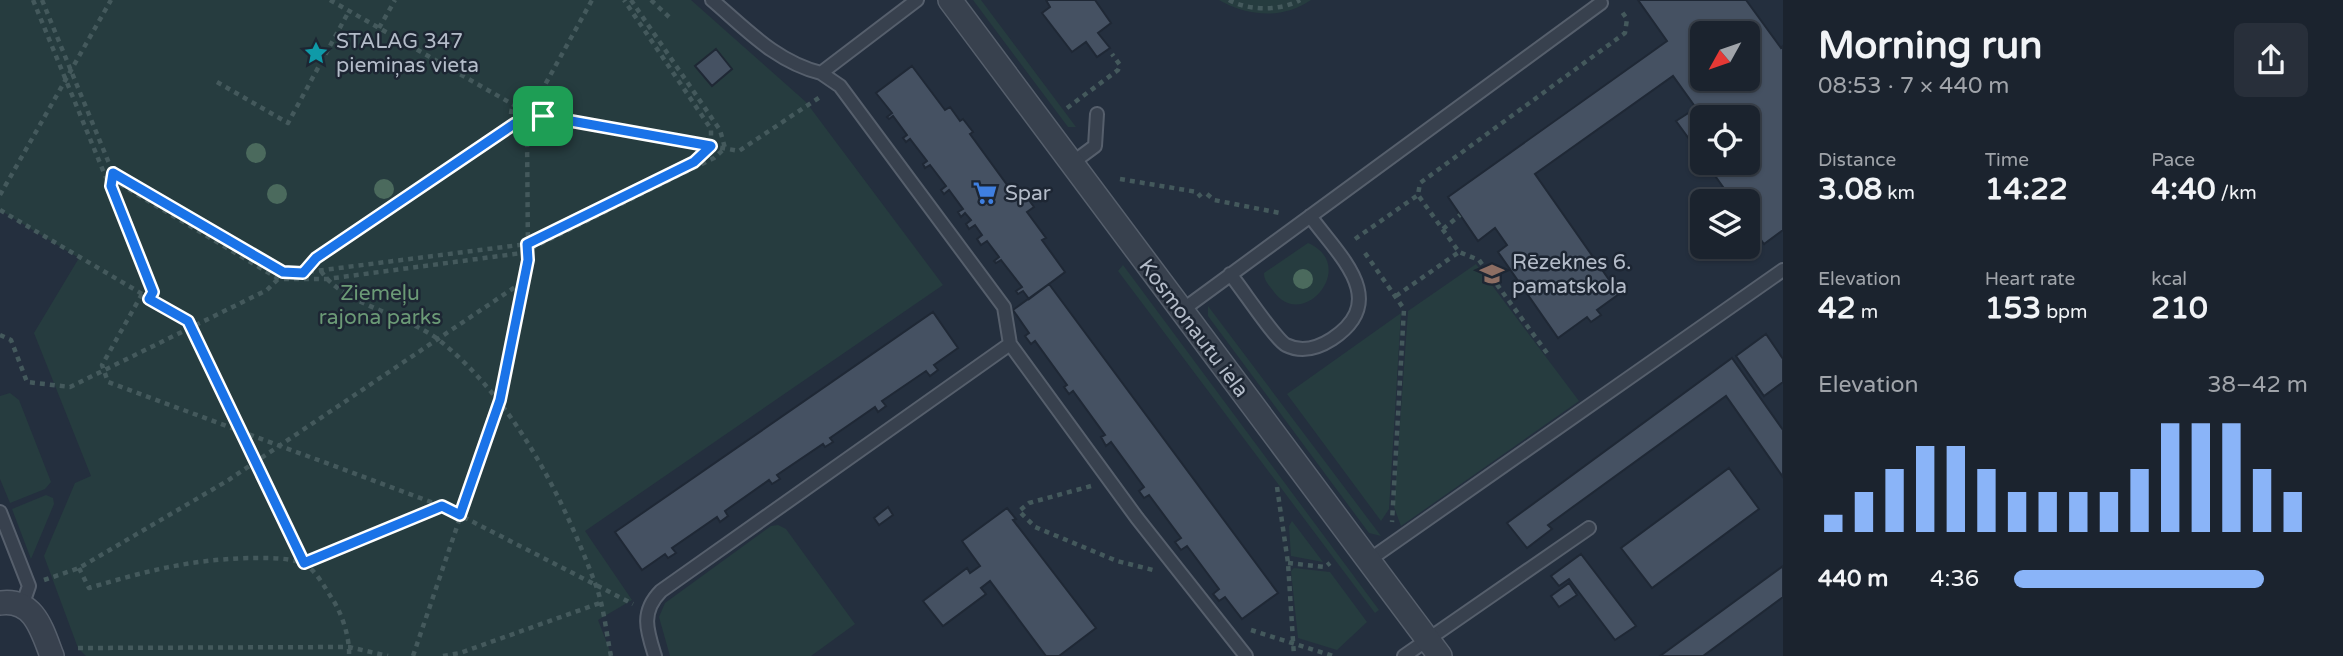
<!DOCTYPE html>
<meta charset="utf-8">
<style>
:root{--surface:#1b232e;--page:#282f3a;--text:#f1f3f6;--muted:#a0a4aa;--line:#39404a;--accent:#8ab4f8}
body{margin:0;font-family:"Varela Round",sans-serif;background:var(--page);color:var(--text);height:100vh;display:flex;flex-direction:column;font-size:26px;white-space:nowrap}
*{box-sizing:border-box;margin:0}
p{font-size:23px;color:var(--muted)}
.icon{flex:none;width:38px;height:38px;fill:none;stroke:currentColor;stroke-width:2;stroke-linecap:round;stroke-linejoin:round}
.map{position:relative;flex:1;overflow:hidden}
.side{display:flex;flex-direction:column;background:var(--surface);width:560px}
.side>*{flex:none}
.needle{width:46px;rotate:230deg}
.tools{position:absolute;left:1690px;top:21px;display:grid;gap:14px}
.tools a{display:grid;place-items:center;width:70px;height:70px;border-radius:10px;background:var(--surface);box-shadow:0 2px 5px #0004,0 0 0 2px var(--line);font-size:35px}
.pin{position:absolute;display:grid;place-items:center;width:60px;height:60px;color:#fff;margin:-30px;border-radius:14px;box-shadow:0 4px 10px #0006}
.round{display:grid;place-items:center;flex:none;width:74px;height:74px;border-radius:10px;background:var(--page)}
.overview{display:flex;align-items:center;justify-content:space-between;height:119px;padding:0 35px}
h1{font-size:38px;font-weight:700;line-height:52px}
.stats{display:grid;grid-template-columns:repeat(3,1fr);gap:10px;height:119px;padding:7px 35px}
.stats div{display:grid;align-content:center}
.stats b{font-size:30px;font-weight:700}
.stats small{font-size:19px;font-weight:400}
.stats p{font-size:19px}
.chart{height:196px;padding:14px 35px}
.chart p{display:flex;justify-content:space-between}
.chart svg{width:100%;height:126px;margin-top:7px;stroke:var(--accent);stroke-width:6}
ul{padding:0 35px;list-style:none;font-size:23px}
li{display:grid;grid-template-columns:112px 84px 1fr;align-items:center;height:52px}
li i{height:18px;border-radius:9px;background:var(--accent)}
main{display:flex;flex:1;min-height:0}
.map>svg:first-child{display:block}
</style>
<main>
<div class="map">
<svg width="1783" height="656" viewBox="0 0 1783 656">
<rect width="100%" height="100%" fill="#242f3e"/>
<path fill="#263c3f" d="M0 0H691L806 102 943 285 585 531 632 600 598 620 612 656H86L78 648 44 556 75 483 91 476 34 333 79 258 0 210Z
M973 0H981L1076 127H1068Z
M1219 0H1311C1282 20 1247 16 1219 0Z
M1308 243C1359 265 1303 332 1274 292 1269 285 1264 281 1264 273Z
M1476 264 1579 401 1401 526 1394 507 1408 311Z
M1123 265 1379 610 1375 613 1118 271Z
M1208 306 1381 536 1369 533 1208 316Z
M1401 313 1389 509 1381 521 1287 394Z
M10 393 19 400 51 482 45 489 10 503 0 479V396Z
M46 495 53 498 54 504 31 559 12 509Z
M1292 521 1323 562 1291 556 1289 526Z
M778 525 786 529 855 624 811 656H670L659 617 665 603 771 526Z
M1294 568 1330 572 1367 622 1337 650 1298 638 1291 571Z"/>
<path fill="#455162" stroke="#1f2835" stroke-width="2" fill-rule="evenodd" d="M1046 0H1095L1111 23 1098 33 1110 48 1097 57 1086 42 1072 52 1042 13 1050 7Z
M1638 0H1746L1781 48 1783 46V230L1764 244 1748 222V201H1733L1706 163H1748V117H1703V158L1676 121 1696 108 1673 76 1535 174 1619 294 1597 310 1601 315 1591 322 1587 317 1558 338 1498 252 1507 245 1495 228 1478 241 1448 197 1667 41ZM1703 33H1748V79H1703Z
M716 49 732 69 712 86 695 66Z
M912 66 945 110 950 107 960 121 963 119 973 132 970 134 1016 197 1023 192 1034 207 1027 212 1046 238 1042 240 1065 272 1029 299 1023 291 1018 294 1016 291 1022 287 1001 260 996 263 994 261 999 257 987 241 981 245 977 239 982 235 975 225 969 229 966 224 971 220 965 213 961 217 958 212 963 209 949 190 944 194 941 190 946 186 930 165 925 168 923 164 927 161 910 139 906 142 903 138 907 135 893 116 889 119 887 117 892 113 876 93Z
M1049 284 1278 593 1242 619 1225 597 1219 601 1213 594 1219 589 1187 546 1181 550 1175 542 1181 538 1149 495 1144 498 1139 491 1144 487 1111 442 1106 446 1101 437 1105 435 1073 391 1069 394 1064 387 1067 385 1035 341 1031 344 1025 336 1029 333 1013 310Z
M933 312 958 348 934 365 938 370 930 376 926 371 882 401 886 406 878 412 875 407 830 438 833 442 825 447 823 444 777 475 780 479 772 484 769 480 725 511 728 516 720 522 717 517 672 548 676 553 668 558 665 554 642 570 615 532Z
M1766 334 1783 359V382L1764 396 1736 356Z
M1732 358 1783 430V477L1726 396 1548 525 1552 529 1527 548 1507 523Z
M1729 468 1759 509 1652 588 1621 548Z
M888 507 893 515 879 525 874 518Z
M1007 508 1016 519 1013 520 1096 628 1059 656H1046L990 581 981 588 986 594 943 626 923 601 967 568 970 573 980 566 962 541Z
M1581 554 1636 626 1615 640 1569 579 1559 586 1551 576Z
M1783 566V597L1703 656H1660Z
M1569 583 1577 595 1559 607 1551 596Z"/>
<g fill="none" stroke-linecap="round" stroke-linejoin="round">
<g stroke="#565f6c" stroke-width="16">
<path id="service" d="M712 0C746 29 776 62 821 73L917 0
M1072 163 1095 146 1097 114
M1230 274C1241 287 1275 339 1286 345 1302 353 1318 348 1332 339 1391 300 1339 256 1310 216
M1181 311 1601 3
M1010 344 1137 518 1246 656
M0 512 29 586 22 606
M1369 560 1783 270
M655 656C647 631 640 612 661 591L1010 344 1004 307 840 86 821 73
M1404 656 1589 528"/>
</g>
<g stroke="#565f6c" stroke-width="26">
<path id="minor" d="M950 0 1440 656
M0 603C34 598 42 630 52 656"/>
</g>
<path stroke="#44595c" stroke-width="4.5" stroke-dasharray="5 5" stroke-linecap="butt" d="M33 0 153 292 149 298
M42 0 113 173 283 272 292 274 527 244 703 156 711 146V129L624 0
M330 0 514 105
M631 0 720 130 725 148
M651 0 669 17
M1229 0C1249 11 1281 11 1300 0
M379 28 395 0
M217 82 288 123 349 11
M511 114a16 16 0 1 1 32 0a16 16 0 1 1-32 0Z
M536 101 592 0
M1067 108 1118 70 1120 65 1112 54
M543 116 739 151 820 97
M1120 179 1197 192 1201 197
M111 186 118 183 279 279H327L522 253 714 158 725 148
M1207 194 1214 200 1280 213
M0 195 111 0
M0 210 188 321 304 563 442 506
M1443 229 1460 215
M1355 239 1418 195
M1365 253 1404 309 1392 522
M321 271C343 305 405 314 439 340 514 400 562 495 595 583 604 606 606 632 611 656
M303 275 316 258 514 124
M142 294 102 365 108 382 442 506 633 604
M1396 296 1459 252
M0 335 11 340 27 382 70 387 267 290 280 277
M1547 353 1479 260 1459 252 1418 195 1420 183 1625 33 1627 19 1620 9
M1091 486 1029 503 1019 511 1035 527 1117 561 1153 570
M1277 487 1288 563 1294 656
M1288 563 1325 567 1330 563
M79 568 89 588C146 571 188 560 248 558 265 558 286 557 302 563 315 568 325 588 333 600 342 614 350 638 349 656
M44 580 79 568 227 481 521 283 528 259 527 131
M1251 630 1333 656
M78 648 349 647 388 656
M413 656 500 400 521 284
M443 656 460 653 600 603"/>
<use href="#service" stroke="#38414e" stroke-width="12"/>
<use href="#minor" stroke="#38414e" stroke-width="23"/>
</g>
<g fill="#4b6a5d">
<circle cx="256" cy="153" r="10"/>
<circle cx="384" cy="189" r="10"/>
<circle cx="277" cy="194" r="10"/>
<circle cx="1303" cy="279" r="10"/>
</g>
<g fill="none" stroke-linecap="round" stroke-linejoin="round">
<g stroke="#fff" stroke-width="14">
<path id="route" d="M543 116 711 146 694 162 527 244 528 260 500 400 460 515 442 506 304 563 188 321 149 299 153 292 111 186 113 173 283 272 303 273 316 258 514 124C526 135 540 131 543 116Z"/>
</g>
<use href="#route" stroke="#1a73e8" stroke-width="9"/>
</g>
<defs>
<g id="sight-bare" transform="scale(1.89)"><path d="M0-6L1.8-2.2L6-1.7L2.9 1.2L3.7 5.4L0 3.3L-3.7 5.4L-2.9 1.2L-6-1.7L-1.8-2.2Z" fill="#0f9aa8" stroke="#1d2633" stroke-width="2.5" paint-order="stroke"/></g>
<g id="supermarket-bare" transform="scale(1.89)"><path d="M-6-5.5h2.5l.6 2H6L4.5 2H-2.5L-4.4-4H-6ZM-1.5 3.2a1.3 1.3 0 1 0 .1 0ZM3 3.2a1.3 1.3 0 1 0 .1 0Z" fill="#3f7fe0" stroke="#1d2633" stroke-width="2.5" paint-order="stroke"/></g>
<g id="school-bare" transform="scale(1.89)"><path d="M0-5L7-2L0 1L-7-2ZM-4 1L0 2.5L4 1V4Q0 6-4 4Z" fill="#8d6e63" stroke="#1d2633" stroke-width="2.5" paint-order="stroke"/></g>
</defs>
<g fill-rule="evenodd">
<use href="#sight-bare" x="316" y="53"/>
<use href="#supermarket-bare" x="985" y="193"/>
<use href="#school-bare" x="1492" y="274"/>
</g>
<g text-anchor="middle" stroke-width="5" stroke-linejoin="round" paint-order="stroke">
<g font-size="21" fill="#b4bcc9" stroke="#1d2633" text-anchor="start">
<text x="336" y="48">STALAG 347<tspan x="336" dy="24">piemiņas vieta</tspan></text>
<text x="1005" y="200">Spar</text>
<text x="1512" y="269">Rēzeknes 6.<tspan x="1512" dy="24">pamatskola</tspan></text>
</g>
<g font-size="21" fill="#6b9a76" stroke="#1d2633">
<text x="380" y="300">Ziemeļu<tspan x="380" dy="24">rajona parks</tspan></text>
</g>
<g font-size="21" fill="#b4bcc9" stroke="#1d2633">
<text transform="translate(1194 328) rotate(53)" y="7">Kosmonautu iela</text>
</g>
</g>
</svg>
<div class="tools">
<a><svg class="needle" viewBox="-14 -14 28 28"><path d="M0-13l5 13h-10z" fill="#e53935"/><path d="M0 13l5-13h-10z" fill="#a0a4aa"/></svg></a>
<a><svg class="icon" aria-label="locate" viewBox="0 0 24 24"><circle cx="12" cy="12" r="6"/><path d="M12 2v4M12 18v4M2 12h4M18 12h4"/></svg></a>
<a><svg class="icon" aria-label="layers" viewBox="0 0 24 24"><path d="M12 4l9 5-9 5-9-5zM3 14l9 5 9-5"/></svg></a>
</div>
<div class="pin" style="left:543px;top:116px;background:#1e9e55"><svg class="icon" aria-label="arrive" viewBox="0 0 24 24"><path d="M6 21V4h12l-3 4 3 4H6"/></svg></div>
</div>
<section class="side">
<div class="overview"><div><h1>Morning run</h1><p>08:53 · 7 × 440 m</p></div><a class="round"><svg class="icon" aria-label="share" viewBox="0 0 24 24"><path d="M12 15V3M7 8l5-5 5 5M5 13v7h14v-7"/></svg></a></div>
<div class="stats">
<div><p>Distance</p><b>3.08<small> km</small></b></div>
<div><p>Time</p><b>14:22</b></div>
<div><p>Pace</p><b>4:40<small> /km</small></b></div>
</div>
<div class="stats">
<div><p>Elevation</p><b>42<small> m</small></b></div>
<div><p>Heart rate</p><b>153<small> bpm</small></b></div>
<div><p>kcal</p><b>210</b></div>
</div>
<div class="chart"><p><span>Elevation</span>38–42 m</p>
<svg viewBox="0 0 160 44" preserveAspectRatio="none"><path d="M5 44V38M15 44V30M25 44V22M35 44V14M45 44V14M55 44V22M65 44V30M75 44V30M85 44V30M95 44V30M105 44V22M115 44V6M125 44V6M135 44V6M145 44V22M155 44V30"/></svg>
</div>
<ul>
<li><b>440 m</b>4:36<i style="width:85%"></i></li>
</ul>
</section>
</main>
